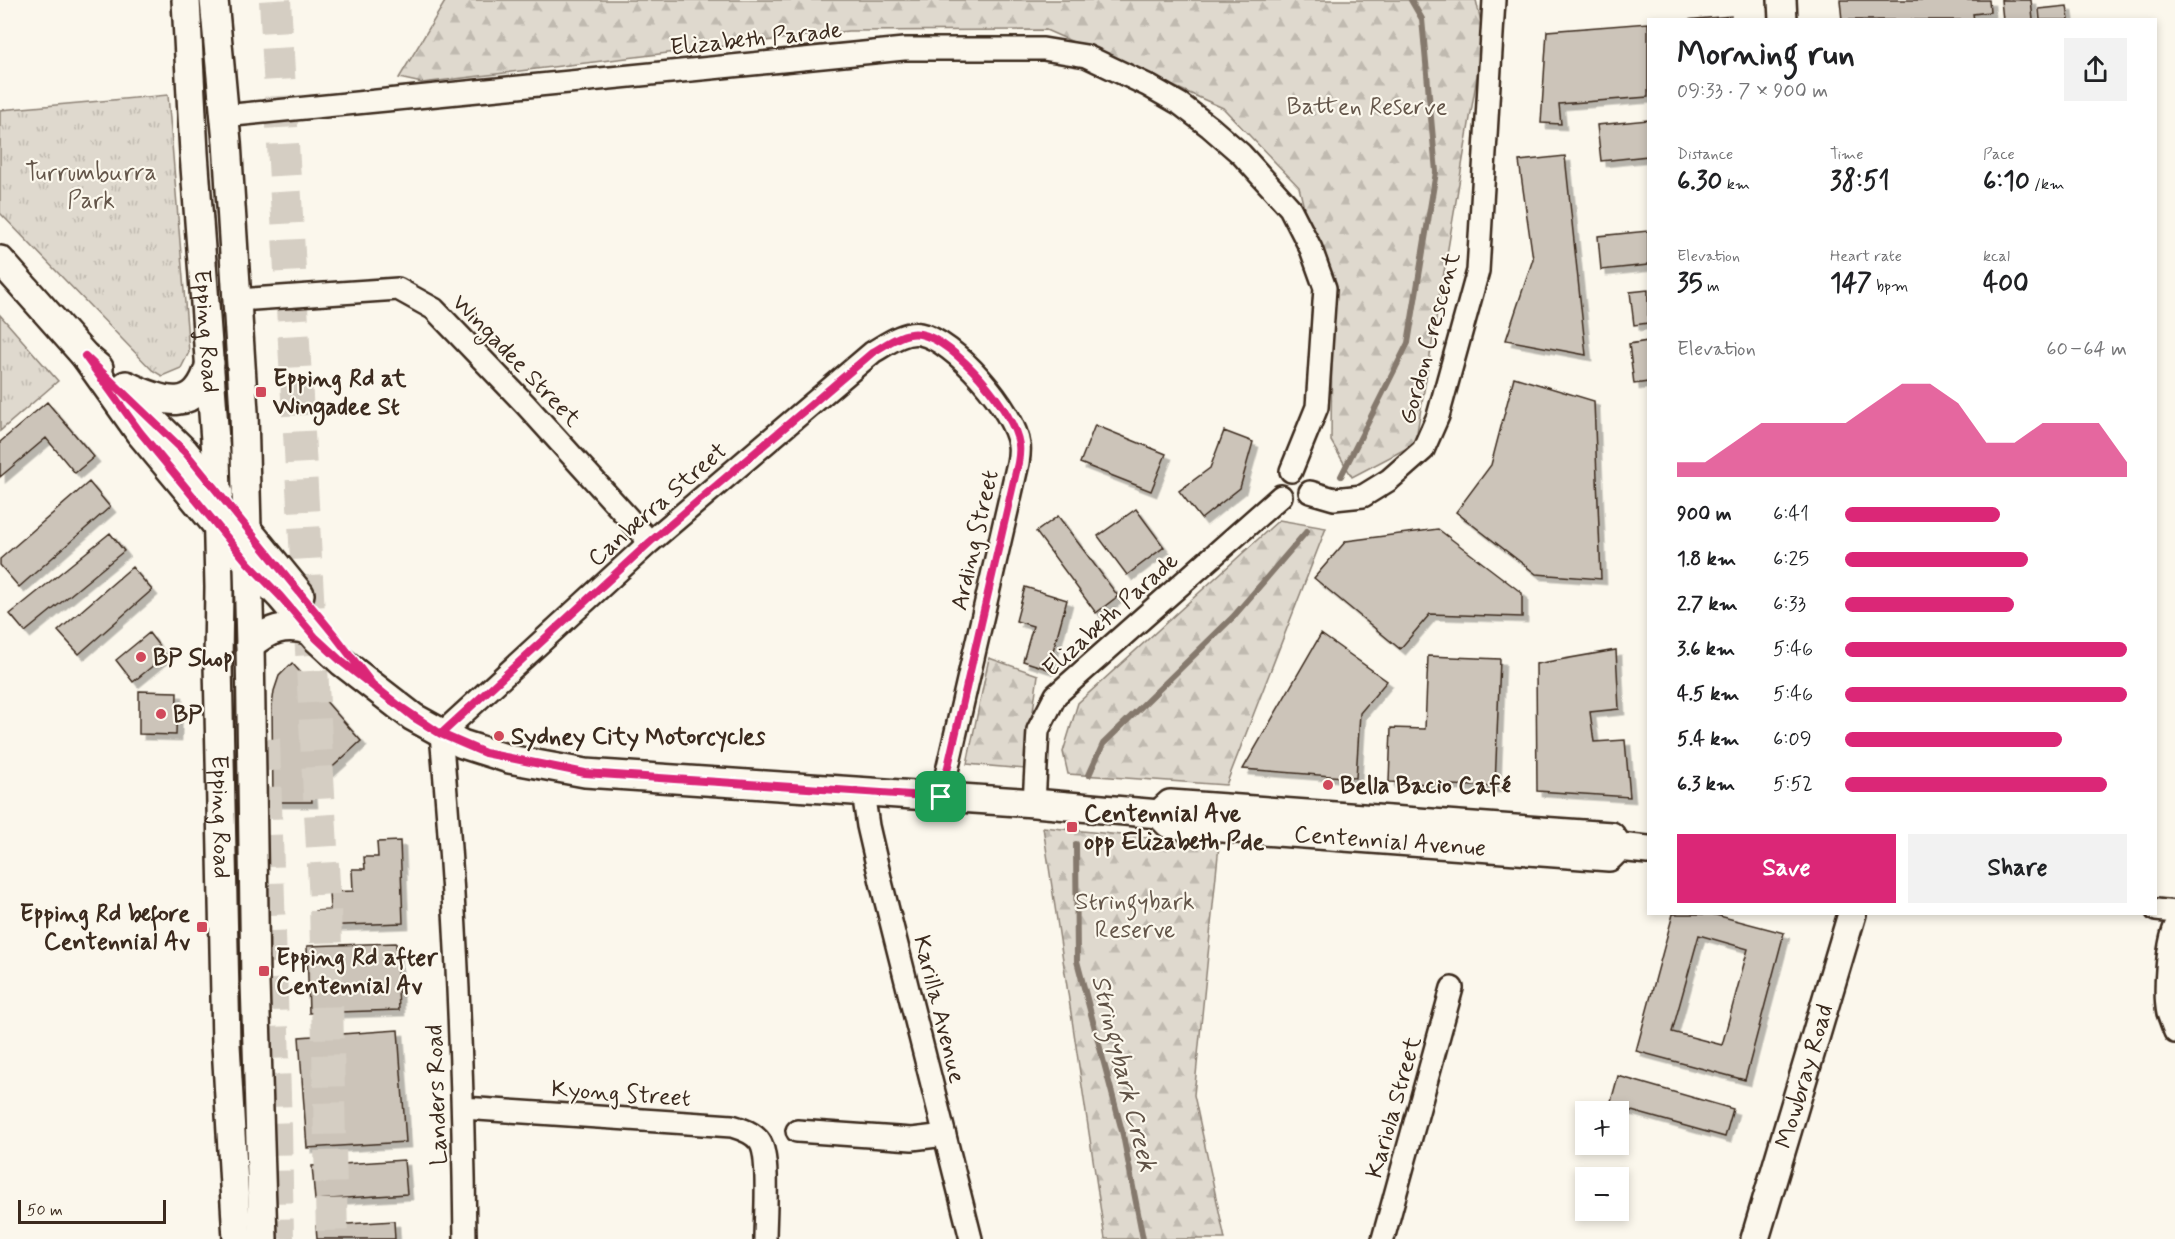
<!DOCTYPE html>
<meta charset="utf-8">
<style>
:root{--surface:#fff;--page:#f2f2f2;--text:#202124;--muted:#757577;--accent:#db2777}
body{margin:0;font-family:Mynerve,sans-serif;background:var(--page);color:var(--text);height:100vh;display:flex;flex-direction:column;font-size:22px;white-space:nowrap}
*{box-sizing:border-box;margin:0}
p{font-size:20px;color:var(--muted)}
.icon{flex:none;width:33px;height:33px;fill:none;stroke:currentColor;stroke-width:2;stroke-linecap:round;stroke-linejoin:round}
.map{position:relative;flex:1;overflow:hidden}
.sheet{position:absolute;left:1647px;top:18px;width:510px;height:897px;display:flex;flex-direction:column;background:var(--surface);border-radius:0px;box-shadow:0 3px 9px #0003}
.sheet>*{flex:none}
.buttons{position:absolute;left:1575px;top:1101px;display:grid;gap:12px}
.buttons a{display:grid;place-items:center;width:54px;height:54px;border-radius:0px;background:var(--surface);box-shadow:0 3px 9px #0003;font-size:30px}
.scale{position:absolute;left:18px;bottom:15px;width:148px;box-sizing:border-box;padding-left:6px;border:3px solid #3b2a1e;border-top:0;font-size:16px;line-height:21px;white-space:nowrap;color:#3b2a1e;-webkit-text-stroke:4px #fbf7ec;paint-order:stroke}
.pin{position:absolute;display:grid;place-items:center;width:51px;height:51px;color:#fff;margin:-26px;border-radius:12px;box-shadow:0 3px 9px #0006}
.round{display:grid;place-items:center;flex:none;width:63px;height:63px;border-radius:0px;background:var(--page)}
.summary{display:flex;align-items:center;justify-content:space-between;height:102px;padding:0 30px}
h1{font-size:33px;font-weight:700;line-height:45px}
.figures{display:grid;grid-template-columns:repeat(3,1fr);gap:9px;height:102px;padding:6px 30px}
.figures div{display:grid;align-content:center}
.figures b{font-size:26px;font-weight:700}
.figures small{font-size:16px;font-weight:400}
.figures p{font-size:16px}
.chart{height:168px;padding:12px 30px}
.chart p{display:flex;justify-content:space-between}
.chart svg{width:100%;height:108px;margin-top:6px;fill:var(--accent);opacity:.7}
.primary-button{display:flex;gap:12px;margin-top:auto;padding:12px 30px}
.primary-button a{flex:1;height:69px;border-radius:0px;background:var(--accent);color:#fff;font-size:24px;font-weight:700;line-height:69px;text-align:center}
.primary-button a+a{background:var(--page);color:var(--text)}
ul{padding:0 30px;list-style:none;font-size:20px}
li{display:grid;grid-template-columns:96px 72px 1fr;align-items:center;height:45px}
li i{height:15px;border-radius:8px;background:var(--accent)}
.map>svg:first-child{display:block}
</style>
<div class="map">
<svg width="2175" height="1239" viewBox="0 0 2175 1239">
<defs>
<pattern id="grass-tufts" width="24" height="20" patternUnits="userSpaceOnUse" patternTransform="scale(1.5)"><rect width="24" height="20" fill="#dfd9ce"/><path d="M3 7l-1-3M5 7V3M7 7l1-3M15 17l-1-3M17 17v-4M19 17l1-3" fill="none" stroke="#c0bab0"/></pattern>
<pattern id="forest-firs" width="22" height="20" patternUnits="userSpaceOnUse" patternTransform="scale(1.5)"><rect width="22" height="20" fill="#dfd9ce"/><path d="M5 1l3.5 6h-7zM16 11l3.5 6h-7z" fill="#c0bab0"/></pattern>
<filter id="shadow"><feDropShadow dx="5.5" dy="5.5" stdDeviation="0" flood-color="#0004"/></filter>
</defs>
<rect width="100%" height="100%" fill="#fbf7ec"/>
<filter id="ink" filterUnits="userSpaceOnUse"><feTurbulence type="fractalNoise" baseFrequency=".0167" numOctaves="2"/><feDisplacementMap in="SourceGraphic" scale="12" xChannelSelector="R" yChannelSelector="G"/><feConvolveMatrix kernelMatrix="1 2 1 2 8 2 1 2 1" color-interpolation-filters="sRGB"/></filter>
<g filter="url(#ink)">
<path fill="url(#grass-tufts)" stroke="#8d8276" stroke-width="1.5" d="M168 95 189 352 181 368 162 376 152 370 0 213V110Z
M0 315 58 381 0 431Z"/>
<path fill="url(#forest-firs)" stroke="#8d8276" stroke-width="1.5" d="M446 0H1476L1484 35 1415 444 1352 477 1331 441 1332 326 1299 187 1223 108 1046 30 848 31 422 83 399 78Z
M1279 520 1326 528 1226 785 1068 774 1063 752 1078 703Z
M989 658 1038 675 1025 769 967 764Z
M1043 827 1219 845 1194 1095 1225 1239H1105Z"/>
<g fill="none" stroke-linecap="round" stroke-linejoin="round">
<path stroke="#85796d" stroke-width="6" d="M1341 476 1408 343 1436 172 1422 19 1411 0
M1089 775 1103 744 1233 617 1307 531
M1076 844 1077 961 1123 1135 1143 1239"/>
</g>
<path fill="#ccc4b9" stroke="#3b2a1e" stroke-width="1.5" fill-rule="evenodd" filter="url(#shadow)" d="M1840 0H1989L1990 12 1973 14 1974 20H1842Z
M2001 0H2031L2033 20H2003Z
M2067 6 2069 20H2040L2039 9Z
M1731 16V20H1684Z
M1648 23V97L1559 104 1561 124 1541 123 1547 31Z
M1648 120V156L1601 161 1597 125Z
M1565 156 1586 355 1506 340 1533 259 1519 161Z
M1648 231V265L1601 270 1598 236Z
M1648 290V323L1634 325 1630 292Z
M1648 341V382L1634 384 1629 344Z
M1514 377 1594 401 1601 579 1536 574 1456 512 1491 465Z
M47 402 94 457 75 473 46 438 0 477V442Z
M1095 425 1166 454 1151 491 1080 463Z
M1224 431 1253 442 1240 488 1201 519 1179 491 1210 468Z
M89 482 110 507 19 587 0 565V559Z
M1136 509 1164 547 1127 575 1098 536Z
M1058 516 1118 596 1096 613 1036 532Z
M1438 529 1522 593V617L1430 614 1400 649 1314 578 1346 541Z
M110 533 124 551 25 632 10 614Z
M132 567 152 590 79 654 58 631Z
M1025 587 1067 600 1048 669 1023 661 1033 626 1016 621Z
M149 633 166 655 133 682 116 660Z
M1321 634 1387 681 1360 713 1356 778 1243 769Z
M1616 650 1619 709 1590 712 1594 742 1625 740 1630 797 1537 791 1536 664Z
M1428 656 1500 659 1495 787 1389 782 1391 728 1425 729Z
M292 663 361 741 311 787 312 802H273L272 706 274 691 279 676Z
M139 691 177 692 176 735 139 734Z
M400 841 403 923 316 926 315 911 330 910 329 892 353 891 352 869H365L364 857H378L377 842Z
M1673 914H1712L1784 933 1745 1080 1636 1051ZM1699 935 1748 949 1722 1045 1672 1032Z
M396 943 399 1010 309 1013 307 946Z
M398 1030 406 1142 307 1148 299 1037Z
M1618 1076 1733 1109 1725 1137 1610 1105Z
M404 1160 407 1194 315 1200 312 1166Z
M394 1221 395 1239H317L316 1226Z"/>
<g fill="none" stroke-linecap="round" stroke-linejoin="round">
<path stroke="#d5cec3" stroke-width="32" stroke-dasharray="32 16" stroke-linecap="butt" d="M275 0 325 902 332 1239
M264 739 276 1128 278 1239"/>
<g stroke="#3b2a1e" stroke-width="26">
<path id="minor" d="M224 116 904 49H1043L1086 56 1147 85 1180 104 1210 127 1241 154 1290 208 1311 249 1325 288 1317 407 1291 471
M238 300 398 289 434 309 526 405 650 542
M1310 492 1334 499 1363 496 1389 480 1423 450 1438 416 1478 271 1494 0
M863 792 868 826 881 882 971 1239
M1034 803 1038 730 1056 695 1281 496
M2156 910 2175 912
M2175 927C2167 945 2164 994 2168 1013 2170 1019 2173 1026 2175 1032
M463 1108 732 1126C742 1129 754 1133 760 1142 770 1157 765 1218 765 1239
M797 1131 912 1139 945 1135
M465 1239C463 1071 456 901 441 734L650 542 873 352C887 344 904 331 920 334 954 340 1015 411 1019 445 1020 451 1019 457 1018 463L941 797
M1383 1239 1452 988"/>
</g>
<g stroke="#3b2a1e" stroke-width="32">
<g id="major">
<path id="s1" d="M186 0 194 153 216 454 219 587 218 663 226 1044 237 1239"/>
<path d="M214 0 227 142 244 412 250 645 255 982 263 1239"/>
<path d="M1782 0 1783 20"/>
<path d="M0 260 85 356 99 368"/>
<path id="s2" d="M85 356 139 432 248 563 280 596 316 638 342 662 413 717 462 744 509 759 585 773 1034 803 1159 814 1169 824 1609 857 1619 847"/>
<path d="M126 385C164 403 197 415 210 363"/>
<path d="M131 399 185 452 219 493"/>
<path d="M243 524 300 594"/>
<path d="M250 645C269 629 284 624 308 630"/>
<path d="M1159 814 1170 804 1611 836 1619 847 1648 850"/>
<path id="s3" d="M1755 1239 1852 914"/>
</g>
</g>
<use href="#minor" stroke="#fbf7ec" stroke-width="21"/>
<use href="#major" stroke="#fbf7ec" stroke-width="27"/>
</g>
</g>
<g fill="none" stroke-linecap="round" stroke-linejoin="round" filter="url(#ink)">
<g stroke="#fff" stroke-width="12">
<path id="route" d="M941 797 585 773 485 753 441 734 392 701 342 662 316 638 280 596 248 563 140 432 85 356 185 452 336 637 372 684 413 717 441 734 650 542 873 352C887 344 904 331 920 334 954 340 1015 411 1019 445 1020 451 1019 457 1018 463L941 797"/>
</g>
<use href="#route" stroke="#db2777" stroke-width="8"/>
</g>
<g fill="#d1495b" stroke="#fbf7ec" stroke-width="2">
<rect x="255" y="386" width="12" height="12" rx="3"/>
<circle cx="141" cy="657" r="6"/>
<circle cx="161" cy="714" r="6"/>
<circle cx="499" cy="736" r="6"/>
<circle cx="1328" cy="785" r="6"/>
<rect x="1066" y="821" width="12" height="12" rx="3"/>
<rect x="196" y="921" width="12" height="12" rx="3"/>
<rect x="258" y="965" width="12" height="12" rx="3"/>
</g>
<g text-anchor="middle" stroke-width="4.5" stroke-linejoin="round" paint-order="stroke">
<g font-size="24" fill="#3b2a1e" stroke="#fbf7ec">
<text transform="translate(756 38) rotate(-6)" y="8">Elizabeth Parade</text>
<text dy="8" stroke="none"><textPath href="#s1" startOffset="332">Epping Road</textPath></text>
<text transform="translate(1429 338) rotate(-75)" y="8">Gordon Crescent</text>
<text transform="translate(517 360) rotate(46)" y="8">Wingadee Street</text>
<text transform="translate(657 504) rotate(-41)" y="8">Canberra Street</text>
<text transform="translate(974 540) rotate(-77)" y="8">Arding Street</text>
<text transform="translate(1110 614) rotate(-42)" y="8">Elizabeth Parade</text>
<text dy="8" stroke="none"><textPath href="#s1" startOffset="818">Epping Road</textPath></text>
<text dy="8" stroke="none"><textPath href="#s2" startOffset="1484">Centennial Avenue</textPath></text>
<text transform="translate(940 1009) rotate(76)" y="8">Karilla Avenue</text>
<text dy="8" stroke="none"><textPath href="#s3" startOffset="170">Mowbray Road</textPath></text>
<text transform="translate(621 1093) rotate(4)" y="8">Kyong Street</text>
<text transform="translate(436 1095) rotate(-92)" y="8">Landers Road</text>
<text transform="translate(1393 1107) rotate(-74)" y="8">Kariola Street</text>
</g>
<g font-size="24" fill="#64564a" stroke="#fbf7ec">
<text x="1367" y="114">Batten Reserve</text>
<text x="91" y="180">Turrumburra<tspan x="91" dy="28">Park</tspan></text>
<text x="1135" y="909">Stringybark<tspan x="1135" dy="28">Reserve</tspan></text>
</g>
<g font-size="24" font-weight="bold" fill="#3b2a1e" stroke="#fbf7ec" text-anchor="start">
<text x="273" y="386">Epping Rd at<tspan x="273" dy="28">Wingadee St</tspan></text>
<text x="153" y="665">BP Shop</text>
<text x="173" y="722">BP</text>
<text x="511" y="744">Sydney City Motorcycles</text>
<text x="1340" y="793">Bella Bacio Café</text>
<text x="1084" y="821">Centennial Ave<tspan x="1084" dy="28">opp Elizabeth Pde</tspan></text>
<text x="190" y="921" text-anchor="end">Epping Rd before<tspan x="190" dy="28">Centennial Av</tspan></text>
<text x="276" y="965">Epping Rd after<tspan x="276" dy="28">Centennial Av</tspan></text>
</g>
<g font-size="26" font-style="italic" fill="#605246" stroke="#fbf7ec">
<text transform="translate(1125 1073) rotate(76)" y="9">Stringybark Creek</text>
</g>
</g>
</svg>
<div class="buttons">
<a>+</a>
<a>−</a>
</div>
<div class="scale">50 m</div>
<div class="pin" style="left:941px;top:797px;background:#1e9e55"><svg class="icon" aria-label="arrive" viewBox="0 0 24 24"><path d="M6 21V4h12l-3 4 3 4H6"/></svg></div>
<section class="sheet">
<div class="summary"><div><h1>Morning run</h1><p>09:33 · 7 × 900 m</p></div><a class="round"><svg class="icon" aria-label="share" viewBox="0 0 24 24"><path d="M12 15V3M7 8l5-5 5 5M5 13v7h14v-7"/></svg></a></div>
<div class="figures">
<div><p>Distance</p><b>6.30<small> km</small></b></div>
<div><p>Time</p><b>38:51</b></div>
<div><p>Pace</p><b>6:10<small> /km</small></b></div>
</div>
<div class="figures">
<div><p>Elevation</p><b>35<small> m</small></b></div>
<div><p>Heart rate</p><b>147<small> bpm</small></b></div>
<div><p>kcal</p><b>400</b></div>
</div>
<div class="chart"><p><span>Elevation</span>60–64 m</p>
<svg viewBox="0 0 160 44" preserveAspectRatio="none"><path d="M0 44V38L10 38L20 30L30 22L40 22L50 22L60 22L70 14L80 6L90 6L100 14L110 30L120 30L130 22L140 22L150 22L160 38V44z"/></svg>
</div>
<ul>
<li><b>900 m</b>6:41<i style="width:55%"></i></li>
<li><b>1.8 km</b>6:25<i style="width:65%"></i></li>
<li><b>2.7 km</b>6:33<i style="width:60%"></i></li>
<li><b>3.6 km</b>5:46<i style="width:100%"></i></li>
<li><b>4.5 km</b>5:46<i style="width:100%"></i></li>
<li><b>5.4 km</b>6:09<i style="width:77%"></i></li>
<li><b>6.3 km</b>5:52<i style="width:93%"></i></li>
</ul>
<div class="primary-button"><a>Save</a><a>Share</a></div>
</section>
</div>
